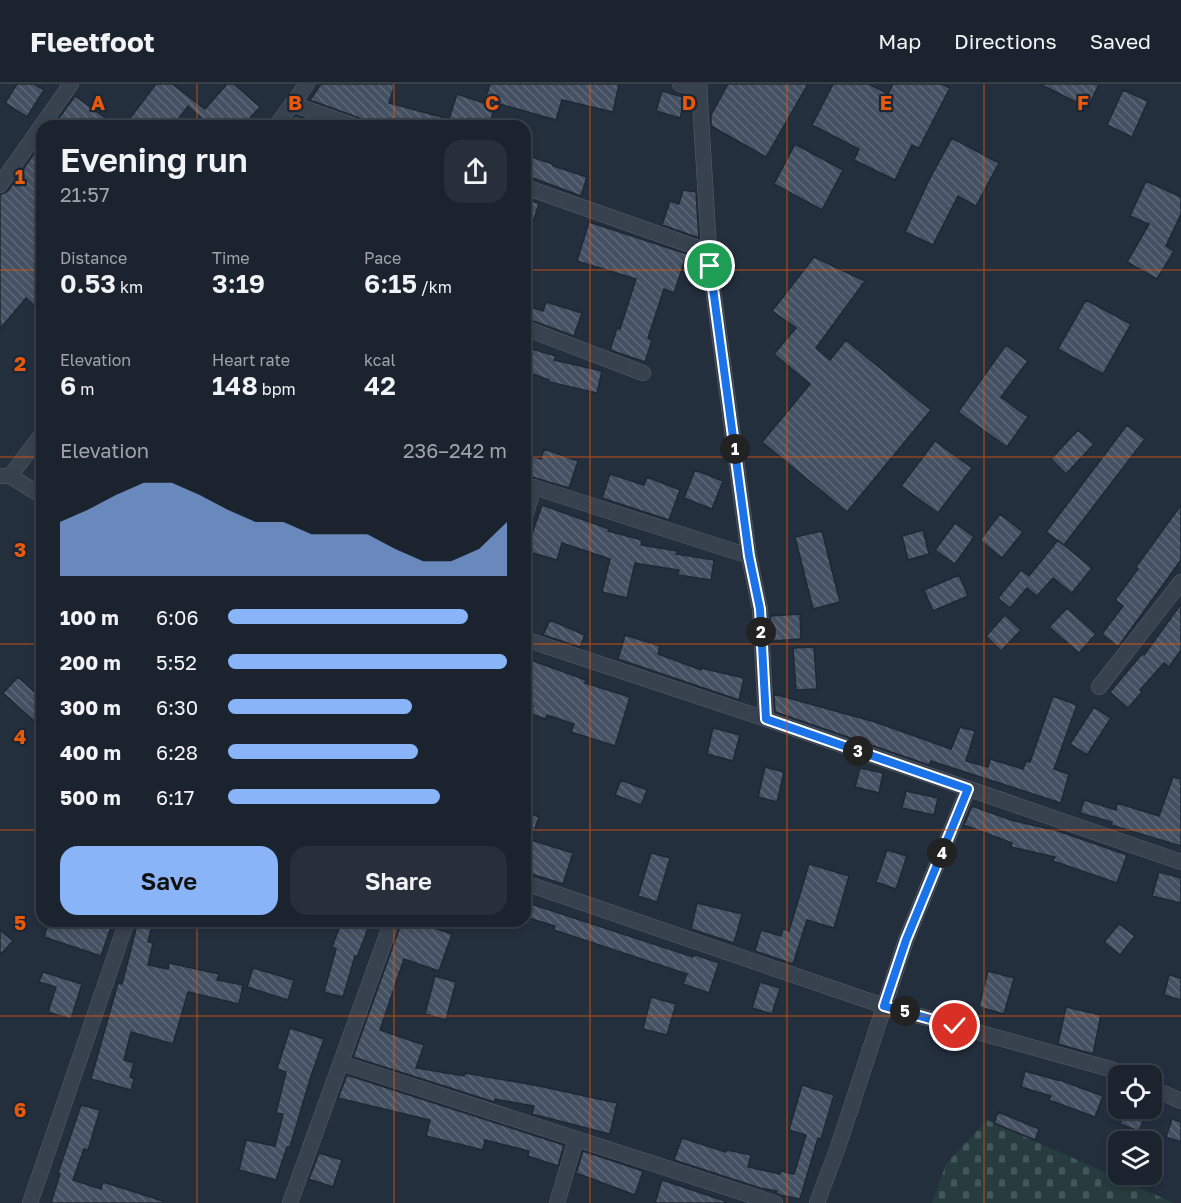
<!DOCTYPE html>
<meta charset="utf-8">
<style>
:root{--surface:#1b232e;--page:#282f3a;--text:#f1f3f6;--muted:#a0a4aa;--line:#39404a;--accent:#8ab4f8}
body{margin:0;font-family:"Golos Text",sans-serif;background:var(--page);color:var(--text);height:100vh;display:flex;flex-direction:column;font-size:22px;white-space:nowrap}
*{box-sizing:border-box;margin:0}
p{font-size:20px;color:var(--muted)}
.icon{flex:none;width:33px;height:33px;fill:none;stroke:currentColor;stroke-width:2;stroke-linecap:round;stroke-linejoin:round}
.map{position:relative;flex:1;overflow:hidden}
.details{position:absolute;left:36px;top:36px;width:495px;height:807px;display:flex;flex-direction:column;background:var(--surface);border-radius:18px;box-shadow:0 3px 9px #0003,0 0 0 2px var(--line)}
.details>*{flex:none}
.buttons{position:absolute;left:1108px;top:981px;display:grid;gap:12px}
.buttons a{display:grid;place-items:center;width:54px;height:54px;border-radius:12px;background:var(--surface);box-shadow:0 3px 9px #0003,0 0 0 2px var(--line);font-size:30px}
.pin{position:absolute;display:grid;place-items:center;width:51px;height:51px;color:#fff;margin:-26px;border:3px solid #fff;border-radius:50%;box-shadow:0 2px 6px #0007}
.km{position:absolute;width:30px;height:30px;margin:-15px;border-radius:50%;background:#222;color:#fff;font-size:16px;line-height:30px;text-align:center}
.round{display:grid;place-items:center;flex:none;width:63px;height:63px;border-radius:18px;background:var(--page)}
.summary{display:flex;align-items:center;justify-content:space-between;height:102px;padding:0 24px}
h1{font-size:33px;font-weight:600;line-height:45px}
.metrics{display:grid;grid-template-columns:repeat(3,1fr);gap:9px;height:102px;padding:6px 24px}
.metrics div{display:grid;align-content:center}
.metrics b{font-size:26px;font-weight:600}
.metrics small{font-size:16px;font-weight:400}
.metrics p{font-size:16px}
.chart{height:168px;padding:12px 24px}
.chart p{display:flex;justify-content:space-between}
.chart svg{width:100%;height:108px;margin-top:6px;fill:var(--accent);opacity:.7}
.cta{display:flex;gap:12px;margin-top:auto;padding:12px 24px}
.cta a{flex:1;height:69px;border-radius:18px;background:var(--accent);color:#111;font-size:24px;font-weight:600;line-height:69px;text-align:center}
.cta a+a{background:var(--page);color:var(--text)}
ul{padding:0 24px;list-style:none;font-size:20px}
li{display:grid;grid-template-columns:96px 72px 1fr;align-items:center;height:45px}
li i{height:15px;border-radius:8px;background:var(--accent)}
header{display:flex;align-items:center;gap:36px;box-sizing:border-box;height:84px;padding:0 30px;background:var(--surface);border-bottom:2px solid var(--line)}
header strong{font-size:28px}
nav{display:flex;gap:33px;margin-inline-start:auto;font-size:21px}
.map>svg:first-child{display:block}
</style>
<header>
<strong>Fleetfoot</strong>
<nav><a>Map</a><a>Directions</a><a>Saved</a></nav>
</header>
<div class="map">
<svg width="1181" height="1119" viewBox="0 0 1181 1119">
<defs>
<pattern id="cemetery-stones" width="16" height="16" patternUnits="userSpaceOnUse" patternTransform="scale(1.5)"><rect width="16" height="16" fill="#263c3f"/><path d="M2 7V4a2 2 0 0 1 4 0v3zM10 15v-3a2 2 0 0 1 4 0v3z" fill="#435659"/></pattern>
<pattern id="building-back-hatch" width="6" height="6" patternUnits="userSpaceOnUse" patternTransform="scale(1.5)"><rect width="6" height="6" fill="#455162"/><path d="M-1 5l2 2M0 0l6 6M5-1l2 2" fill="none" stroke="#5d6877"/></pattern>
</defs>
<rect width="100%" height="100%" fill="#242f3e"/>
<path fill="url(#cemetery-stones)" d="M987 1036 1174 1119H932L946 1080Z"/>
<path fill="url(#building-back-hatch)" stroke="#1f2835" stroke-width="1.5" d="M17 0H34L44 6 27 33 5 19Z
M156 0H172L205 25 227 0H234L260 23 243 42H210L188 22 173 42H124Z
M321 0H395L389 19 449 35 457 10 484 19 490 0H619L613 28 562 16 556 36 496 19 489 42H381L310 16Z
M728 0H808L766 73 711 42V31Z
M833 0H869L888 10 893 0H942L950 4 919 64 912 61 895 96 854 76 859 65 812 41Z
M1040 0H1099L1088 24Z
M1123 6 1148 17 1132 53 1107 41Z
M662 7 686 14 680 34 656 27Z
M75 12 104 33 115 42H53Z
M295 32 300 33 325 42H288Z
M952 54 999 79 976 122 958 112 933 161 905 148 929 96Z
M42 58V228L26 214 0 245V111L8 107Z
M795 60 843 86 822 126 774 100Z
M525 71 553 80V82L587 93 581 112 525 91Z
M1146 97 1181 113V130L1166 162 1174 167 1157 195 1127 178 1149 140 1130 132Z
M683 106 696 108 699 154 662 141 670 117 679 120Z
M525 115 539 119 534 136 525 134Z
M589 138 687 170 674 209 664 205 648 254 652 256 645 278 610 266 617 244 620 245 636 195 577 177Z
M814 173 865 197 816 264 830 276 846 256 931 326 847 428 762 358 810 300 774 270 796 244 772 227Z
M1086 216 1131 240 1103 290 1058 265Z
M546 218 582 229 574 252 525 234V221L543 227Z
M1006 261 1028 277 1001 313 1028 333 1007 363 958 328Z
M525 263 556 272 554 276 602 287 597 309 549 298V296L525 287Z
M1127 341 1145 355 1064 461 1046 448Z
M1078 346 1094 360 1066 390 1051 375Z
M935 357 972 384 938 429 901 402Z
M544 365 578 377 569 404 525 391V370L541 375Z
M695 386 723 397 712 425 684 414Z
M610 390 644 401 647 393 680 406 669 436 602 414Z
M542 421 609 445 608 447 642 456 641 461 677 467 676 470 714 476 711 496 678 491 679 486 635 479 627 514 602 508 610 475 562 459 557 476 526 467Z
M1181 421V476L1118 563 1102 550 1123 522 1115 516 1138 485 1136 483Z
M1000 430 1023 448 1002 474 980 456Z
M955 439 974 453 955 480 935 466Z
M923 446 929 470 908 476 902 452Z
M822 447 840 518 813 525 795 453Z
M1058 456 1092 484 1072 509 1053 494 1037 512 1027 504 1010 524 998 514 1021 486 1029 492Z
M959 491 968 512 933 527 924 506Z
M1181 520V566L1169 583 1164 579 1140 606 1142 608 1128 624 1110 608 1142 570 1144 571Z
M1067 524 1096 550 1079 569 1049 543Z
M800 530 801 555 772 557 770 532Z
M1005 531 1021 546 1001 567 986 552Z
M550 536 585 551 580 563 543 551Z
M625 551 660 562 658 570 701 586V584L744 594 739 616 618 575Z
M814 563 817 605 796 606 793 564Z
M525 574 586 596 585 599 630 613 615 662 571 648 574 640 547 631 546 635 531 630 533 622 525 619Z
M18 593 42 615V644L3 609Z
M774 610 875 638 951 665 960 643 975 647 966 677 988 683 990 675 1023 685 1026 677 1030 678 1053 612 1077 621 1054 685 1069 690 1061 719 931 677 929 681 775 628Z
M1094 623 1111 634 1087 671 1070 660Z
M713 644 740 651 733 677 707 670Z
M765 683 784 688 777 718 758 713Z
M860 684 883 689 879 709 855 703Z
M1173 693 1181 695V762L1111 741 1112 738 1080 729 1084 716 1116 726 1117 719 1159 732Z
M621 696 647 706 641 721 615 711Z
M906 707 938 714 934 731 902 724Z
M972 722 1011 736 1058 747 1127 771 1117 799 1053 777 1055 773 1011 763 1012 759 964 741Z
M525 728 539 733 531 756 573 769 563 800 525 788Z
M887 766 907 772 896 805 876 798Z
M651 769 670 774 657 818 638 812Z
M809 780 849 792 834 844 807 836 793 880 755 867 761 846 781 852 783 845 789 847Z
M1159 788 1181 794V819L1152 812Z
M525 818 693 873V870L719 879 709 909 683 900 687 890 554 846 555 842 525 833Z
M697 819 742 830 734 859 691 845Z
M49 837H113L101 872 44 853Z
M138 837H153L148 858 153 859 148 881 168 885 169 879 219 890 217 896 243 901 239 920 188 908 173 960 131 948 124 976 134 979 130 993 134 995 131 1006 91 995 118 899 122 900Z
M342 837H349L368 845 357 873 355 872 343 913 324 908 336 865 332 863Z
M402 837H429L428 842 452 850 439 887 404 875 380 946 424 961 416 984 464 992 465 989 539 1002 617 1019 610 1050 532 1030 534 1022 495 1015 494 1018 353 973Z
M1119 840 1135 852 1120 871 1104 858Z
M0 846 13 857 0 871Z
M253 884 294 896 288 916 247 903Z
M988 887 1014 894 1004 930 979 923Z
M43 888 82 900 71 935 48 928 56 903 39 898Z
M1169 891 1181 894V916L1164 911Z
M435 892 456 898 446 936 425 930Z
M760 898 780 904 772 930 752 924Z
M651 913 676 920 667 951 643 945Z
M1066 923 1101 931 1093 970 1058 960Z
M290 944 324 955 310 995 290 1063H287L276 1096 239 1086 246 1056 275 1062 283 1030 276 1029 286 988 277 985Z
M1025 987 1057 996V995L1103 1012 1095 1033 1049 1016 1051 1012 1021 1003Z
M347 991 564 1061 558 1082 528 1072 529 1067 485 1056 483 1066 426 1052 430 1036 338 1014Z
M802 1001 834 1011 821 1055 818 1054 800 1115 780 1111 776 1109 777 1107 760 1104 674 1076 682 1054 726 1068 727 1066 751 1071 748 1083 780 1090 781 1087 794 1090 806 1051 789 1046Z
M81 1021 100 1026 88 1066 84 1065 73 1096 101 1105 103 1098 163 1117 162 1119H51L60 1090 58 1089Z
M1127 1024H1148L1139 1047 1120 1040Z
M998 1028 1039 1045 1035 1056 994 1039Z
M1172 1035 1181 1038V1058L1166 1053Z
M583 1067 643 1087 635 1111 576 1089Z
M319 1069 342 1076 333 1103 309 1095Z
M1118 1090H1158L1152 1104Z
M662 1096 725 1117V1119H655Z"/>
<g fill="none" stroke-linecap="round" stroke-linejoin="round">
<g stroke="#565f6c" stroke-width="16">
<path id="minor" d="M680 0 700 5
M699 0 710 182 749 472
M292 20 355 42
M276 42 307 0
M0 101 71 0
M525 103 710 168
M525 244 643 289
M3 392H10L42 412
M10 392 42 350
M525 432 534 403 749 472 760 525 766 635
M525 555 766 635 1181 778
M1099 603 1181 498
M525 799 884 922 1114 986 1126 992
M341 979 775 1119
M1152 1004 1181 1017
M30 1119 127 837
M290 1119 392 837
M557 1119 576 1055
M817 1119 838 1063 906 856 968 705"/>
</g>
<use href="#minor" stroke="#38414e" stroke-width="15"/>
</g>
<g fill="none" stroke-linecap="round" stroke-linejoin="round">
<g stroke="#fff" stroke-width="12">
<path id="route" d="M710 182 749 472 760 525 766 635 968 705 906 856 884 922 955 942"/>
</g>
<use href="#route" stroke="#1a73e8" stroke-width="8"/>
</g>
<path fill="none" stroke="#e8590c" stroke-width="1.5" stroke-opacity="0.55" d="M197 0V42M394 0V42M590 0V1119M787 0V1119M984 0V1119M0 186H42M525 186H1181M0 373H42M525 373H1181M0 560H42M525 560H1181M0 746H42M525 746H1181M197 837V1119M394 837V1119M0 932H1181"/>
<g font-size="20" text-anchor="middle" font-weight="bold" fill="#e8590c" stroke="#1d2633" stroke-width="4.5" stroke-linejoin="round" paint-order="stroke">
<text x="98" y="26">A</text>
<text x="295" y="26">B</text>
<text x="492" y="26">C</text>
<text x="689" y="26">D</text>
<text x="886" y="26">E</text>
<text x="1083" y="26">F</text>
<text x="20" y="100">1</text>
<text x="20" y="287">2</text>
<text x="20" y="473">3</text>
<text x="20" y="660">4</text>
<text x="20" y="846">5</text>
<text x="20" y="1033">6</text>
</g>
</svg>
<div class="buttons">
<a><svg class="icon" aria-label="locate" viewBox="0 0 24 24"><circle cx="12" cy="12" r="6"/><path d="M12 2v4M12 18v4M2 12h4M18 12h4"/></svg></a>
<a><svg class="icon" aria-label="layers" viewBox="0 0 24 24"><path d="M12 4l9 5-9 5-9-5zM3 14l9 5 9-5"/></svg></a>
</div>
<div class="pin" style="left:710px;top:182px;background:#1e9e55"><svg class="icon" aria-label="arrive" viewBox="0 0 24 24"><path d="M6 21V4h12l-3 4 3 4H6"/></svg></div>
<div class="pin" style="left:955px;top:942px;background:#d93025"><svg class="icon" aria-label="check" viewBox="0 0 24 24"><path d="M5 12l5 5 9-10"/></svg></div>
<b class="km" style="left:735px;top:365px">1</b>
<b class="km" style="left:761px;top:548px">2</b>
<b class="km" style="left:858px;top:667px">3</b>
<b class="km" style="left:942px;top:769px">4</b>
<b class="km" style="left:905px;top:927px">5</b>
<section class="details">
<div class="summary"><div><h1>Evening run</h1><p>21:57</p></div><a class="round"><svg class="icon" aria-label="share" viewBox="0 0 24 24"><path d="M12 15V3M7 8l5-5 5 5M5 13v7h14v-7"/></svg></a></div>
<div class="metrics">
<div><p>Distance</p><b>0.53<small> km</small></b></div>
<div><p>Time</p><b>3:19</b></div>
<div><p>Pace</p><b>6:15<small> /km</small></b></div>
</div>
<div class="metrics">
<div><p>Elevation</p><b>6<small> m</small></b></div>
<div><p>Heart rate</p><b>148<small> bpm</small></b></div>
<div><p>kcal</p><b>42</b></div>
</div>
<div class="chart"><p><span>Elevation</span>236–242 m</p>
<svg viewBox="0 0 160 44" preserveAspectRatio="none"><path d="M0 44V22L10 17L20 11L30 6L40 6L50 11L60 17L70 22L80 22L90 27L100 27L110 27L120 33L130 38L140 38L150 33L160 22V44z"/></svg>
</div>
<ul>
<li><b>100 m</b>6:06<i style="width:86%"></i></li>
<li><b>200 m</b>5:52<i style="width:100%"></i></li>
<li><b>300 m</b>6:30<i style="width:66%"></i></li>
<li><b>400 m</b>6:28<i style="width:68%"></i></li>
<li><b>500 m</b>6:17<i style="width:76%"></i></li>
</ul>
<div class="cta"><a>Save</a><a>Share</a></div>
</section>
</div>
